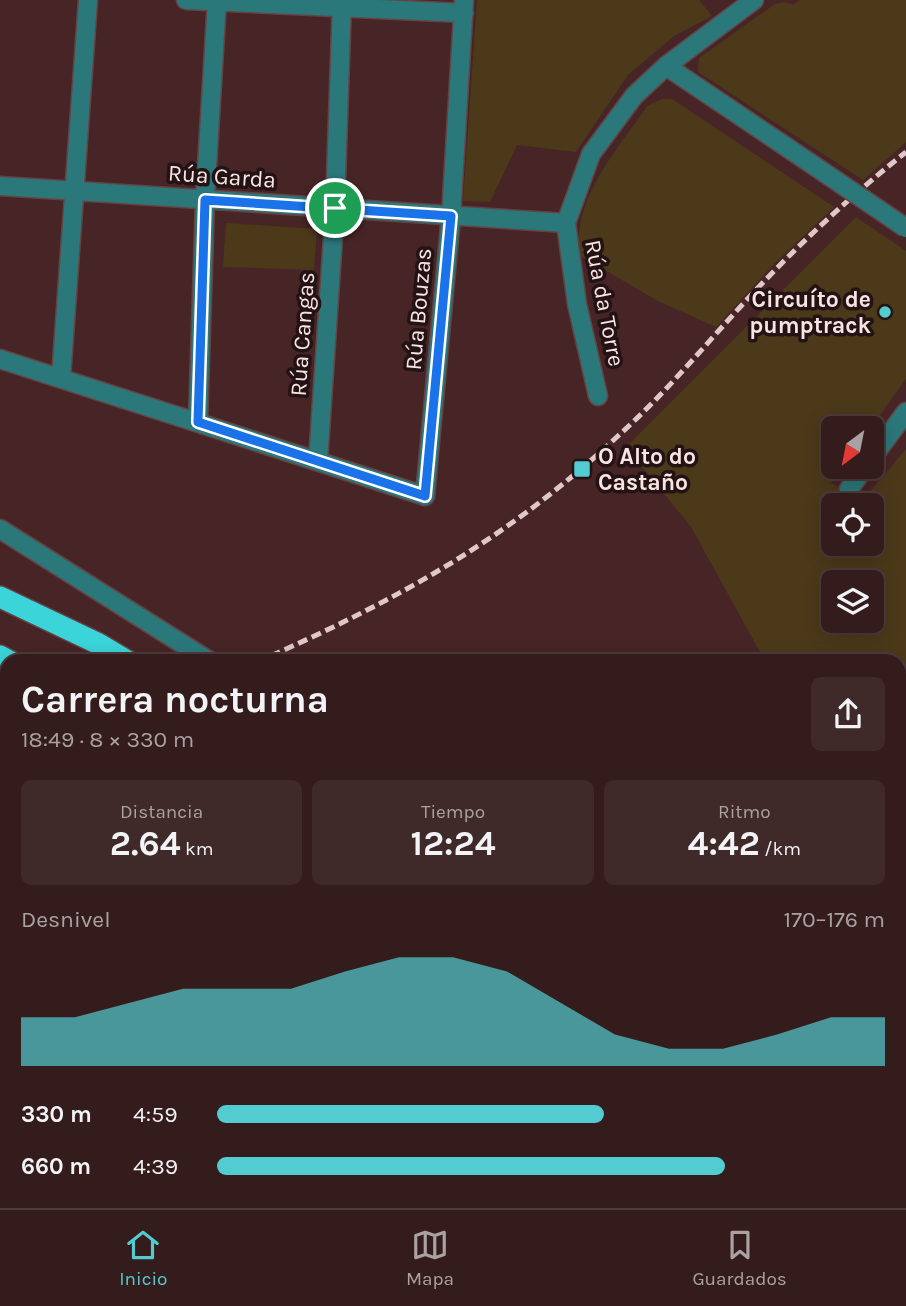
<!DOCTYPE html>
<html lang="es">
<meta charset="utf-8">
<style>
:root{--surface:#351c1c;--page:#402929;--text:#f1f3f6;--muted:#aaa1a3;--line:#4f3a3b;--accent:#52ccd0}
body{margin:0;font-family:Karla,sans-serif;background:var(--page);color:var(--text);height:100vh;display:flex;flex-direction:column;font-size:26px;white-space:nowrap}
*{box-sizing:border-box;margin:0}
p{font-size:23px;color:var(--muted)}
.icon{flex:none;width:38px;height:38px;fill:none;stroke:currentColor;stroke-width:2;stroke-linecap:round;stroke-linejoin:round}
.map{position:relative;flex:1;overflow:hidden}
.panel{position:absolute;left:0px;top:654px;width:906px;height:555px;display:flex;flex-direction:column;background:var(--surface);border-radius:21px 21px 0 0;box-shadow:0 4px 18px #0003,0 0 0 2px var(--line)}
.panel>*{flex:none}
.needle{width:46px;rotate:212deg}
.tools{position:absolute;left:821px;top:416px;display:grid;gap:14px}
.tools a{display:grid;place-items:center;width:63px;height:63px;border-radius:10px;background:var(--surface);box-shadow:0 4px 18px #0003,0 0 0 2px var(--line);font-size:35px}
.pin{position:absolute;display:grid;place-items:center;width:60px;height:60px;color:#fff;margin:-30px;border:4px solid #fff;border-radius:50%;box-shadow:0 2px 7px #0007}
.round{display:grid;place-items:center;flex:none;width:74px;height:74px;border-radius:10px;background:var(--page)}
.overview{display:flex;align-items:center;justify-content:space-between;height:119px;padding:0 21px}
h1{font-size:38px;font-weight:700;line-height:52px}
.stats{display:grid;grid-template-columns:repeat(3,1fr);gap:10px;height:119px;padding:7px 21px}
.stats div{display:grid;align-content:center;border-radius:10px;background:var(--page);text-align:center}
.stats b{font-size:35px;font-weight:700}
.stats small{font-size:19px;font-weight:400}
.stats p{font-size:19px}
.chart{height:196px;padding:14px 21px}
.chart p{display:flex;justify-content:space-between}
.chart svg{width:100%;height:126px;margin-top:7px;fill:var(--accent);opacity:.7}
ul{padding:0 21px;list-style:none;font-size:23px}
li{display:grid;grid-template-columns:112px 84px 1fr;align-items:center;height:52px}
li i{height:18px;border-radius:9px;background:var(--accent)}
.tab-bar{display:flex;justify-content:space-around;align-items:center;height:98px;border-top:2px solid var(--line);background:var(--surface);font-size:19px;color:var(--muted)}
.tab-bar a{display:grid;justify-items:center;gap:4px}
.tab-bar .current{color:var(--accent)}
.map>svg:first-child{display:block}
</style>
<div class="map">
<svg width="906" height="1208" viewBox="0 0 906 1208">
<rect width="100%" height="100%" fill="#472526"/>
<path fill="#4c391a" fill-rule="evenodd" d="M477 0H699L712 16 674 36 628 75 576 152 517 145 490 202 463 201Z
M800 0H906V142L863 180 698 72 699 58 775 4 785 2 793 5Z
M662 99H672L834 207 774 264 716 327 658 301 579 255C573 197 616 152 647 106Z
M856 217 906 251V379L870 429H833V467H842L831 483 861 502 906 449V898L900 889V662L765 661 691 527 626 447ZM833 506H872V544H833ZM833 583H872V621H833Z
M226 223 317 229 314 270 223 267Z
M0 799H7V1002L0 1000Z"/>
<path fill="#836026" d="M0 1154 7 1181V1202H12L14 1208H0Z
M106 1202H244L243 1208H106Z"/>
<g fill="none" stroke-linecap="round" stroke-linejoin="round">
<g stroke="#644344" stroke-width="21">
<path id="street" d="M186 0 464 13
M666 66 785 146
M0 186 566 223
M0 359 425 496 451 216 464 0
M61 378 88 0
M598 396 577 304 566 223 591 154 634 96 666 66 754 0
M198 422 205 200 217 0
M872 458 906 412
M318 461 335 208 342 0
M849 489 865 467
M0 529 211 662
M900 986 906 987
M458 1202 462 1208
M708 1202 710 1208"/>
</g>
<g stroke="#644344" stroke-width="24">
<path id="highway" d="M0 597 99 644 129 662
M0 656 11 662
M0 703 7 706
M0 736 7 739
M900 1089 906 1092
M900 1139 906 1142"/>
</g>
<use href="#street" stroke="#2b787b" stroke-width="18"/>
<use href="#highway" stroke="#3ad4d9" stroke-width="21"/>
<path stroke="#e1c8c8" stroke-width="5" stroke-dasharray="10 5" stroke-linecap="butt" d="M257 662C396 601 508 539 619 435 668 391 709 340 754 292 801 242 852 195 906 152
M0 758 7 756"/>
<g stroke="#644344" stroke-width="21" stroke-linecap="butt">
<path id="street-bridge" d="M785 146 906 228"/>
</g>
<use href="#street-bridge" stroke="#2b787b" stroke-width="18"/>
</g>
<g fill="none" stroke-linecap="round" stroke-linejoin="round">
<g stroke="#fff" stroke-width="14">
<path id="route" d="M205 200 451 216 425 496 198 422Z"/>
</g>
<use href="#route" stroke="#1a73e8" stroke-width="9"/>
</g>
<g fill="#52ccd0" stroke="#231314" stroke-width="2.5">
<circle cx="885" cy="312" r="7"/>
<rect x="573" y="460" width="18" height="18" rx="3.5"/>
</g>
<g text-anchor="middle" stroke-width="7" stroke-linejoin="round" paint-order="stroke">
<g font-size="23" fill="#fae3e3" stroke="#231314">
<text transform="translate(222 176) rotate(4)" y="8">Rúa Garda</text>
<text transform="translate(605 303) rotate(79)" y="8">Rúa da Torre</text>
<text transform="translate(418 309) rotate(-85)" y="8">Rúa Bouzas</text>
<text transform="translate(302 334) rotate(-86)" y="8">Rúa Cangas</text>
</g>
<g font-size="23" font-weight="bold" fill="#fae3e3" stroke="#231314" text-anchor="end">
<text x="871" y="307">Circuíto de<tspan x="871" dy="26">pumptrack</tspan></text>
<text x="598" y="464" text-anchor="start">O Alto do<tspan x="598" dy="26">Castaño</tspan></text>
</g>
</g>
</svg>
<div class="tools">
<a><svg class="needle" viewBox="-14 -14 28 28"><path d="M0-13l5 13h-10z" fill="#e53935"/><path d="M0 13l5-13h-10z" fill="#aaa1a3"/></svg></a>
<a><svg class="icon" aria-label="locate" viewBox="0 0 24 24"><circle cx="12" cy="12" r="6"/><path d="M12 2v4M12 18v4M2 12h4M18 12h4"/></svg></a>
<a><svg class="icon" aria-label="layers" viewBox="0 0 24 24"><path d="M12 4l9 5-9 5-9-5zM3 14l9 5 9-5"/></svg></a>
</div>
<div class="pin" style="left:335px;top:208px;background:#1e9e55"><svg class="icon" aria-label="arrive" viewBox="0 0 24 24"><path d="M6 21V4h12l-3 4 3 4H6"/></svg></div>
<section class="panel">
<div class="overview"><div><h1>Carrera nocturna</h1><p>18:49 · 8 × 330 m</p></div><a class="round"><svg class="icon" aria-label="share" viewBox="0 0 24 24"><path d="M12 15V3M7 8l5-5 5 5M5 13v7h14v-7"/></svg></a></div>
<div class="stats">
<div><p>Distancia</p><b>2.64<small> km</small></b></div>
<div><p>Tiempo</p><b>12:24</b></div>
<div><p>Ritmo</p><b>4:42<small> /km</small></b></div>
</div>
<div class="chart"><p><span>Desnivel</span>170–176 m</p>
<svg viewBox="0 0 160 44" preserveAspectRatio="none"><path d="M0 44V27L10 27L20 22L30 17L40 17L50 17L60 11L70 6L80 6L90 11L100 22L110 33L120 38L130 38L140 33L150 27L160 27V44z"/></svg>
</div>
<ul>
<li><b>330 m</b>4:59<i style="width:58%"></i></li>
<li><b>660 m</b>4:39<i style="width:76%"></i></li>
</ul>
</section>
</div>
<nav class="tab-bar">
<a class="current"><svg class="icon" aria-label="home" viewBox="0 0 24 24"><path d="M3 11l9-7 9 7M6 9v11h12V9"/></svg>Inicio</a>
<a><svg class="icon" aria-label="map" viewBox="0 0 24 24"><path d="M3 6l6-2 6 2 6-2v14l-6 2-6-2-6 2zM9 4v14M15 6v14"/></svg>Mapa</a>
<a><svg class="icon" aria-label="saved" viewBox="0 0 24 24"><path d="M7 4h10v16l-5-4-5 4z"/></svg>Guardados</a>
</nav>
